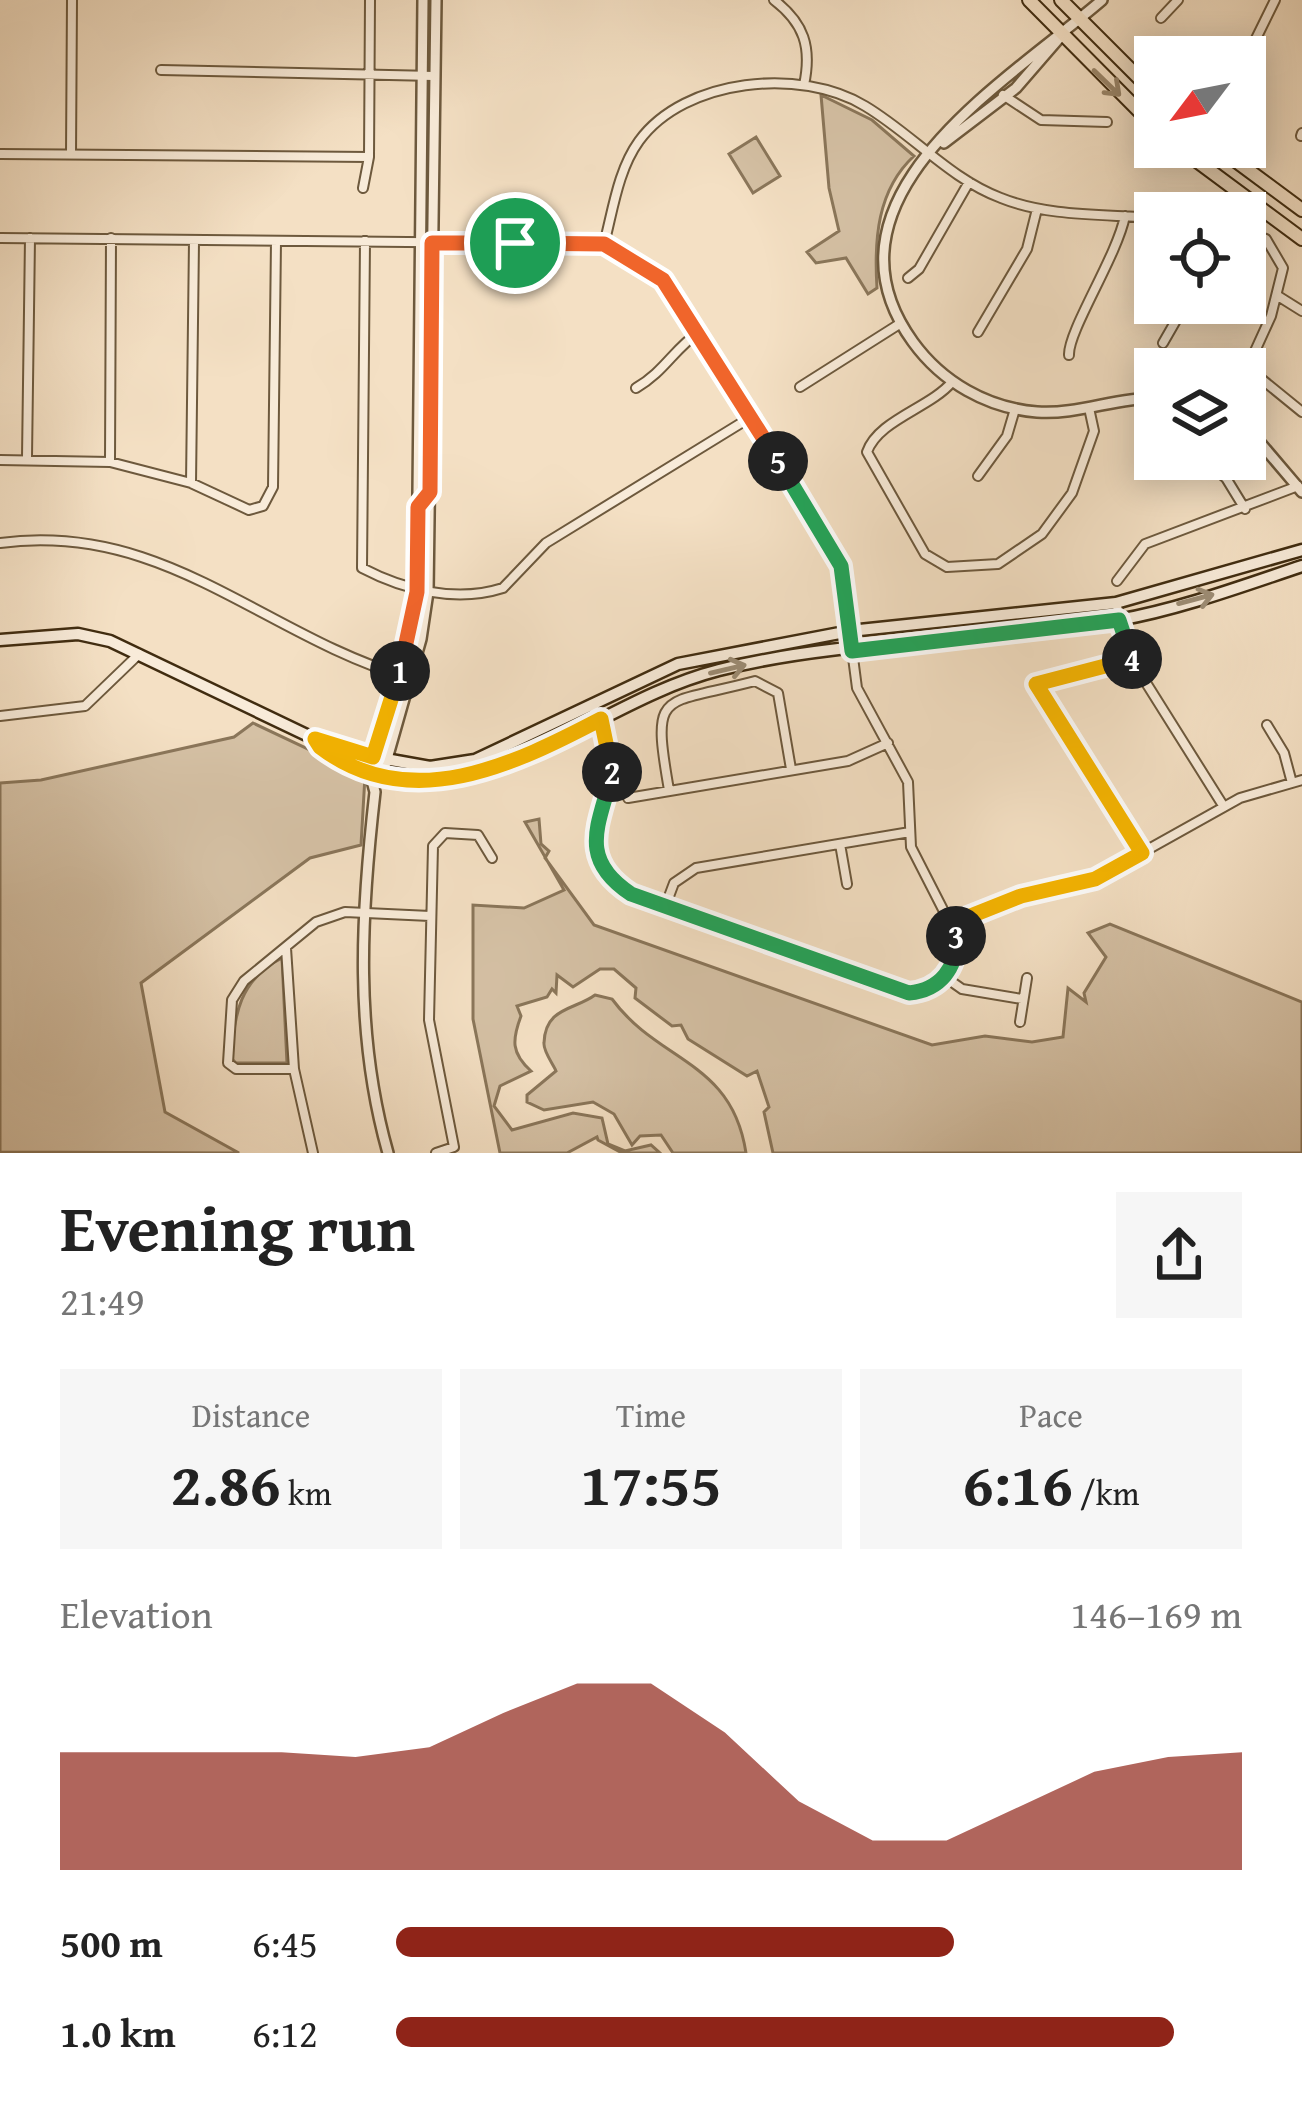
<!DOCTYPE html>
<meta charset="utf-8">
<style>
:root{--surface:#fff;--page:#f6f6f6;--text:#222;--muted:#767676;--accent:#8f2418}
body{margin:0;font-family:"Gentium Book Plus",serif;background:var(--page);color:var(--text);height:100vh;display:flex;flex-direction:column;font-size:45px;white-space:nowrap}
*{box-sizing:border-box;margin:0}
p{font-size:39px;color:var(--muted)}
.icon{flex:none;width:66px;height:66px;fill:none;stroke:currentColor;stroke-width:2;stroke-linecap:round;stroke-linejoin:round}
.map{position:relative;height:1153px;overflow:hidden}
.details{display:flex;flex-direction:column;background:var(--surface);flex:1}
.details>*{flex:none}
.needle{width:78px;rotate:238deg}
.buttons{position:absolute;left:1134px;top:36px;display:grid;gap:24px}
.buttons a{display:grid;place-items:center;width:132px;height:132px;border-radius:0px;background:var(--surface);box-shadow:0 6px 30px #0003;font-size:60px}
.pin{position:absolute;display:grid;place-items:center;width:102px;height:102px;color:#fff;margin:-51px;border:6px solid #fff;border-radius:50%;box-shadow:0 3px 12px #0007}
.km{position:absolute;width:60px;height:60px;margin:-30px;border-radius:50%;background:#222;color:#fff;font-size:33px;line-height:60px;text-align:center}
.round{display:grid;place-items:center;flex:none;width:126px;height:126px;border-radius:0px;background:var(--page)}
.overview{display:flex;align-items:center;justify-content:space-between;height:204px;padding:0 60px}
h1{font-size:66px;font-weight:700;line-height:90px}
.metrics{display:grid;grid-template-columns:repeat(3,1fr);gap:18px;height:204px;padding:12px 60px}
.metrics div{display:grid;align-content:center;border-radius:0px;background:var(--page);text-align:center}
.metrics b{font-size:60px;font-weight:700}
.metrics small{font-size:33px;font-weight:400}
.metrics p{font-size:33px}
.chart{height:336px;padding:24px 60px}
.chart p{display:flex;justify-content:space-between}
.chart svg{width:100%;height:216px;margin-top:12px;fill:var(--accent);opacity:.7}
ul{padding:0 60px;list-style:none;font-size:39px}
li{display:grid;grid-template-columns:192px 144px 1fr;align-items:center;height:90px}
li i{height:30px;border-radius:15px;background:var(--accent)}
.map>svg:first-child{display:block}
</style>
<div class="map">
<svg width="1302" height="1153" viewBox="0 0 1302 1153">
<rect width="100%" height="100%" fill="#f4e0c4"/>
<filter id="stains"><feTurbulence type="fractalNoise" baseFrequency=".00167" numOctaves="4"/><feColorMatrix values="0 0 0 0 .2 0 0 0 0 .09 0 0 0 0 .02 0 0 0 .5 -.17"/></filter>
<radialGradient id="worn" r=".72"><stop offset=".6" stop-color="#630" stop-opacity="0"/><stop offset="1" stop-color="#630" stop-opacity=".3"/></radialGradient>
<path fill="#d5c1a5" stroke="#8a765a" stroke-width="3" d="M821 95 872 120 914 156C877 190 874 240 877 288L868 294 846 258 816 263 807 252 839 231 829 188Z
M756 137 780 176 753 193 729 154Z
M253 723 365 776 361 845 310 858 141 983 165 1112 239 1153 0 1152V783L41 780 234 737Z
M539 819 541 844 549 851 545 858 594 925 932 1045 985 1036 1032 1042 1063 1037 1068 988 1086 1002 1084 993 1106 957 1088 933 1110 924 1302 1002V1153H773L764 1112 769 1107 757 1071 747 1076 688 1039 681 1025 672 1026 635 998 636 988 614 969H600L573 987 557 975 556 993 552 989 547 997 517 1006 521 1016C512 1040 511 1053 531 1071L500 1086 494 1106 512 1130 573 1113 602 1118 608 1144 625 1151 651 1145 660 1153H622L598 1140 597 1137 567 1153H500L473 1019V905L524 908 564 890 525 822Z
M282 958 287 1063H236L231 1058C234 1014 240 979 282 958Z
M595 995 612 999C659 1063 732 1060 746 1153H673L661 1135 640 1136 632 1145 614 1114 593 1102 544 1110 527 1102V1095L556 1071C553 1064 543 1051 544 1043 545 1007 575 1010 595 995Z"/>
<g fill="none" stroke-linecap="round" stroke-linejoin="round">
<g stroke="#6d593d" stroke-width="12">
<path id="minor" d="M774 0C804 23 812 47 804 85
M1161 18 1178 0
M1245 61 1275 0
M161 70 434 76
M1003 95 1041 120 1107 122
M1301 136 1302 133
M0 154 369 157
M71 154 72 0
M363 188 369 157 370 0
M1245 232 1266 239 1283 268 1271 316 1245 373
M0 238 604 244 637 260 678 299 841 566 857 688 908 782 911 847 956 935C958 971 934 998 897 990L617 885C563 816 641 782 592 705
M365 241 362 568C404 590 456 603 503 588L546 543 751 417
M604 244C613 210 618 170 639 141 685 78 801 67 865 106 912 134 950 179 1001 198 1048 217 1105 214 1155 218
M908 278 919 269 969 182
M1278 296 1302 311
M978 332 1027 249 1037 209
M1163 343 1186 303
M1069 355C1068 331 1117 256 1125 216
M1248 368 1302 412
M952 382C930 408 878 420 867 452L925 554 947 567 998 564 1042 534 1072 493 1094 431 1089 408
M800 387 901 323
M636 388C664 372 674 349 699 332
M27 457 30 238
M1201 459 1226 478 1245 509
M0 460 110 462 191 483 249 510 263 506 273 487 276 241
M110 462 111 238
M978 476 1007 436 1015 409
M191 483 194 241
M0 543C165 521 264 636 409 678
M1117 581 1145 544 1298 486
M1116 603 1133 662 1224 807
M1133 662 1037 684 1142 853
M0 716 85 706 139 654
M1267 725 1284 753 1292 783
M669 790C651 687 661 706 755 681L778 693 791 769
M628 798 848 761 888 743
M840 844 847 884
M665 907 674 883 696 868 910 832
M953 923 1021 895 1095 879 1240 798 1302 780
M286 948 294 1069 313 1153
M945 977 962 989 1022 999
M1020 1022 1027 978
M294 1069H236L228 1063 232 1000 244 981 316 922 345 912 430 916
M436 1153 454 1147 429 1020 433 846 445 833 478 835 492 858"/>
</g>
<g stroke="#6d593d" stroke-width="14">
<path id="tertiary" d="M1102 0C1011 79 808 197 913 342 942 382 987 408 1037 412 1077 415 1115 398 1155 398
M944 143 1016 88 1061 36
M1245 425 1302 492
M381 780 421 639 428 592 436 0
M388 1153C354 1033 361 914 375 792L370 773 417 592 423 0"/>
</g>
<g stroke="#402c10" stroke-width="15">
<path id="secondary" d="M0 640 78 634 110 641 315 739 363 755 430 767 475 760 678 664 850 631 1116 603 1302 550
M315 739C339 773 401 786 440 781 541 767 621 695 719 670 849 637 986 644 1118 620 1180 609 1242 586 1302 566"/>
</g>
<g stroke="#402c10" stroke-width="16">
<path id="primary" d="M1029 0 1155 127
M1061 0 1155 94
M1178 147 1302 239
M1217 147 1302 210"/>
</g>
<use href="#minor" stroke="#f8ebd9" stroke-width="8"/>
<use href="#tertiary" stroke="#f8ebd9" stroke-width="9"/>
<use href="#secondary" stroke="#f8ebd9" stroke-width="10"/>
<use href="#primary" stroke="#f4e0c4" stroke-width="12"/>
</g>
<defs><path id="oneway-shaft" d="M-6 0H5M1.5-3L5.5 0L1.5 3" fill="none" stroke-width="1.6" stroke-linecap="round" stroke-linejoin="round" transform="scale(3)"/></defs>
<use stroke="#9a866a" href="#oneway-shaft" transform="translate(1107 83) rotate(44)"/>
<g stroke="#9c8c74">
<use href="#oneway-shaft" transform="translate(1196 599) rotate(-15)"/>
<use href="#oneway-shaft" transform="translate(728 669) rotate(-13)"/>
</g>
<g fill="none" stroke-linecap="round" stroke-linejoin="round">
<g stroke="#fff" stroke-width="24">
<path id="split-1" d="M400 671 417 592 418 507 430 492 432 243H515"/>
</g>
<g stroke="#fff" stroke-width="24">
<path id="split-2" d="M400 671 373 757 315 739 320 747C410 816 515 764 601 719L612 772"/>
</g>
<g stroke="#fff" stroke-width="24">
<path id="split-3" d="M612 772C601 822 575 857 631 894L909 993C940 990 958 968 956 936"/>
</g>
<g stroke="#fff" stroke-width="24">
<path id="split-4" d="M956 936 953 923 1021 896 1095 879 1142 853 1036 684 1132 659"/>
</g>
<g stroke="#fff" stroke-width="24">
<path id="split-5" d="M778 461 841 566 852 651 1119 620 1132 659"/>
</g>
<g stroke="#fff" stroke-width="24">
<path id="split-6" d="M515 243 604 244 663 280 778 461"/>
</g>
<use href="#split-1" stroke="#f0652b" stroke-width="15"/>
<use href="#split-2" stroke="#f5b400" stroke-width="15"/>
<use href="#split-3" stroke="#22a559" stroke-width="15"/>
<use href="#split-4" stroke="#f5b400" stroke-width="15"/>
<use href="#split-5" stroke="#22a559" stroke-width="15"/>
<use href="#split-6" stroke="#f0652b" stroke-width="15"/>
</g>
<rect width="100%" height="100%" filter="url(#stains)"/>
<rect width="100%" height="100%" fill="url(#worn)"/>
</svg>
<div class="buttons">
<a><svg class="needle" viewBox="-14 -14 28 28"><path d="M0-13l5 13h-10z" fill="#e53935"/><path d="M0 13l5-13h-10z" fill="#767676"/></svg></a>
<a><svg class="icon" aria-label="locate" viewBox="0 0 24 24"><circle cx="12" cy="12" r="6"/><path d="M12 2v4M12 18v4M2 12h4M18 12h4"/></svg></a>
<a><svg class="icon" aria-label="layers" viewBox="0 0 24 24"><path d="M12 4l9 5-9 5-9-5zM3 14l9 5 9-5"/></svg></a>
</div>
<div class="pin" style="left:515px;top:243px;background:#1e9e55"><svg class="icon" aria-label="arrive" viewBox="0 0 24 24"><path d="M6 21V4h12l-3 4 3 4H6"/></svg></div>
<b class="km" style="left:400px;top:671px">1</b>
<b class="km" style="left:612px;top:772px">2</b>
<b class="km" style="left:956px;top:936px">3</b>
<b class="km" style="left:1132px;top:659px">4</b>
<b class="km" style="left:778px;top:461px">5</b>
</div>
<section class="details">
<div class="overview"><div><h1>Evening run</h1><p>21:49</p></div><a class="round"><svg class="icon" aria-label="share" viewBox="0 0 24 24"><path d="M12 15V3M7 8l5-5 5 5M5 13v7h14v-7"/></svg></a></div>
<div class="metrics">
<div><p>Distance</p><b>2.86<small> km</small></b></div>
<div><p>Time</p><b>17:55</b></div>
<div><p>Pace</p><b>6:16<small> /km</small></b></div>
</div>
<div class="chart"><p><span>Elevation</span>146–169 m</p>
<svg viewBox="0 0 160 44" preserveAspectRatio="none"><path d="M0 44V20L10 20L20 20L30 20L40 21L50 19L60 12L70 6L80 6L90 16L100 30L110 38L120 38L130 31L140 24L150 21L160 20V44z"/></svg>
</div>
<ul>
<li><b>500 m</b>6:45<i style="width:66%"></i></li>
<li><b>1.0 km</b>6:12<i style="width:92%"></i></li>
</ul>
</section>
